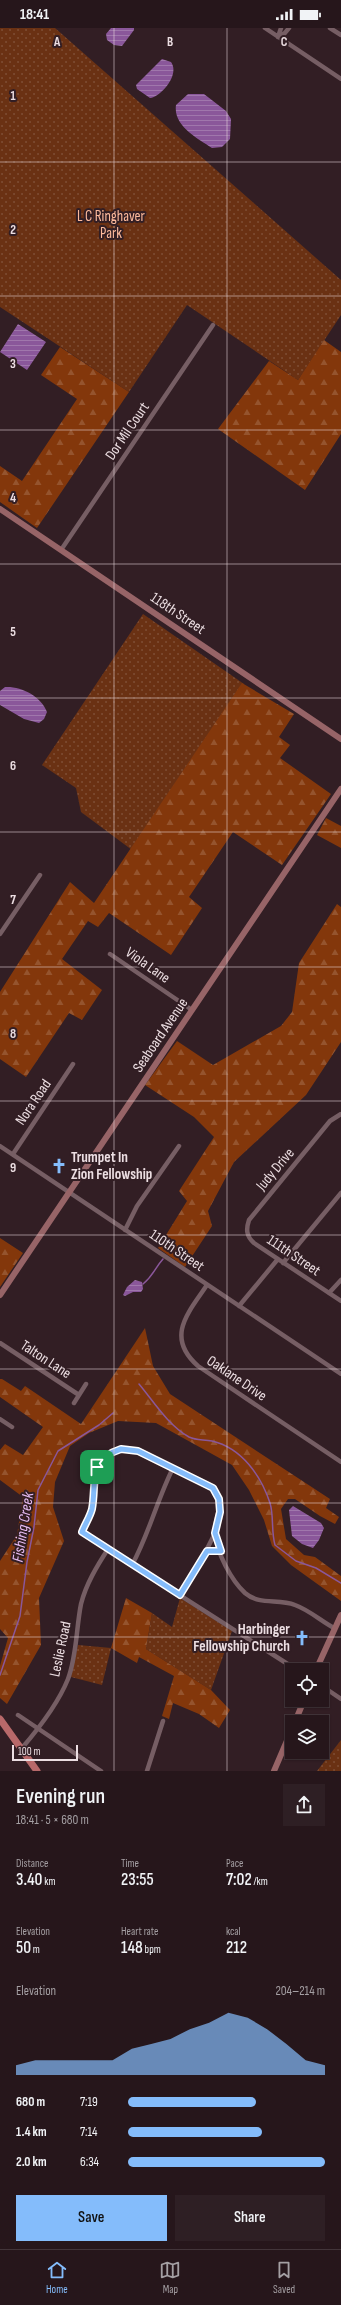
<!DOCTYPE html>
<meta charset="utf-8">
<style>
:root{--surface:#26161b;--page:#2e1f24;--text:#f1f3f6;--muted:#a49fa3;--line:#42353a;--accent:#84bcfb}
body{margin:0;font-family:"Sofia Sans Condensed",sans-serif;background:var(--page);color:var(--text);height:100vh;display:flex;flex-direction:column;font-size:15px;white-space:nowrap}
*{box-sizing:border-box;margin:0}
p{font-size:13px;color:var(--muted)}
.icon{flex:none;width:22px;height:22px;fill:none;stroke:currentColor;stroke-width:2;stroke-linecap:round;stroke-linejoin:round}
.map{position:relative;height:1743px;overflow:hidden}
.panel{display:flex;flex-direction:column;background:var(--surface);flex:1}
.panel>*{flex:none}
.controls{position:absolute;left:285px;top:1635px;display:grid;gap:8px}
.controls a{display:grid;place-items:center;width:44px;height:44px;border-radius:0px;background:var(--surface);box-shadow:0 1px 3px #0004,0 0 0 1px var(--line);font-size:20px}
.scale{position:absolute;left:12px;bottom:10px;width:66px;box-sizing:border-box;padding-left:4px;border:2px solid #ecdee2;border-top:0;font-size:11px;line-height:14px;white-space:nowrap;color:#ecdee2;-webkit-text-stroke:3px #321e24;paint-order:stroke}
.pin{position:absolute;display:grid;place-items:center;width:34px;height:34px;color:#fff;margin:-17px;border-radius:8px;box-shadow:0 2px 6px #0006}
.round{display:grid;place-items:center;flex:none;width:42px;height:42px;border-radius:0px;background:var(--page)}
.head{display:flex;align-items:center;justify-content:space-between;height:68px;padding:0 16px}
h1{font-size:22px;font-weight:600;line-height:30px}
.figures{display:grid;grid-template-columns:repeat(3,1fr);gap:6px;height:68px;padding:4px 16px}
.figures div{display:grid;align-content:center}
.figures b{font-size:17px;font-weight:600}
.figures small{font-size:11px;font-weight:400}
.figures p{font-size:11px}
.chart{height:112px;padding:8px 16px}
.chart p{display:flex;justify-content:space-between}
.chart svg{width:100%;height:72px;margin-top:4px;fill:var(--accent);opacity:.7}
.cta{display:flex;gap:8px;margin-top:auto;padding:8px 16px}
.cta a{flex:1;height:46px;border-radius:0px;background:var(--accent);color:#111;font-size:16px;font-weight:600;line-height:46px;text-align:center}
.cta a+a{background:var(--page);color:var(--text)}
ul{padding:0 16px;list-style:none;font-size:13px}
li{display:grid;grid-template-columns:64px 48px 1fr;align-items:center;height:30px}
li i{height:10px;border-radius:5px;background:var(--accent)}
.status{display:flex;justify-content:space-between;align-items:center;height:28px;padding:0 20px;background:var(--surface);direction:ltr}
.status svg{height:11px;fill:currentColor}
.tabs{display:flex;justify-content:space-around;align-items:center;height:56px;border-top:1px solid var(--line);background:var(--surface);font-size:11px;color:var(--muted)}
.tabs a{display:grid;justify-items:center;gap:2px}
.tabs .current{color:var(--accent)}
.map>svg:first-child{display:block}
</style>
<div class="status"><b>18:41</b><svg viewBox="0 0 49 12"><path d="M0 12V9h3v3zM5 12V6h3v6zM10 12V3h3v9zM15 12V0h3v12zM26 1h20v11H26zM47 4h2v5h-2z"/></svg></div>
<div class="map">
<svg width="341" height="1743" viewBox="0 0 341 1743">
<defs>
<pattern id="grass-dots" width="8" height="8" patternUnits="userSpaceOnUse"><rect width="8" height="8" fill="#6a3113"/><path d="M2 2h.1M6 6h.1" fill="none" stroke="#7f4e35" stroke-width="1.8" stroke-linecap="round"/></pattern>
<pattern id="forest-firs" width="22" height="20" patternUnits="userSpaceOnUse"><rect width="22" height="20" fill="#83370b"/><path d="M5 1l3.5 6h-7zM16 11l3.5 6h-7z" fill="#95542e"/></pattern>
<pattern id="water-rules" width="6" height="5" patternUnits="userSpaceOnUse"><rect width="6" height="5" fill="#8a579a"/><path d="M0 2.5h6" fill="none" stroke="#a077ac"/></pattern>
</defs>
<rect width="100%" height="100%" fill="#321e24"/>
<path fill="url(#grass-dots)" d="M0 0H55L341 252V287L298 352 187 277 129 364 0 279Z
M143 586 244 656 132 822 81 784 76 760 42 737Z
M180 1570 232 1603 211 1662 146 1621 152 1585 172 1599Z
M78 1617 111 1620 102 1657 71 1649Z
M341 1712V1743H317Z"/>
<path fill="url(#forest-firs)" d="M324 312 341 324V406L305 462 218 401 269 333 298 352Z
M60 319 129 364 37 500 0 474V438L22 453 77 371 41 347Z
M242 655 294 686 279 709 290 717 280 730 331 766 282 837 233 804 189 869 202 880 171 927 109 885 98 899 88 893 62 931 102 962 82 992 69 985 26 1049 0 1031V964L70 854 94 875Z
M326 790 341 798V820L317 807Z
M337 876 341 879V1014L306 1067 234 1134 208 1183 212 1198 185 1239 158 1220 187 1173 179 1163 214 1109 194 1089 145 1057 177 1013 213 1037 281 998 292 984 299 935Z
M0 1210 23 1225 0 1259Z
M145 1300 153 1338 170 1366 330 1471 326 1480 339 1489 335 1496 320 1488 295 1471H288L281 1481 286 1511 304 1527 315 1529 341 1548V1573L291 1537 272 1518 264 1492 249 1462 232 1437 156 1395 118 1393 89 1405 70 1418 55 1454 53 1479 64 1513 39 1570 41 1617 7 1676 0 1670V1638L8 1610 0 1601V1533L17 1507 23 1469 0 1452V1422L5 1416 23 1427 43 1399 0 1369V1351H2L21 1363 25 1358 81 1396Z
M126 1570 152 1585 146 1621 211 1662 230 1682 219 1700 199 1686 173 1675 169 1691 162 1688 174 1648 139 1629 137 1635 111 1620Z"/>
<path fill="url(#water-rules)" d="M111 0H134V2L122 18 114 17 107 12 106 6Z
M162 31 171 34C180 46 162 68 150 70L137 61 136 57Z
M188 66H204L226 83 231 91 230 111 222 119 212 120C197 110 173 98 176 77Z
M18 296 46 314 27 342 0 324Z
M5 659C21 658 41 668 47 684L44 691 39 695 24 691 0 677V663Z
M135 1252 142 1254 143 1261 141 1264H133L125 1268 123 1267 127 1259Z
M293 1478 321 1495 324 1500 319 1512 313 1520 302 1516 292 1508 289 1482Z"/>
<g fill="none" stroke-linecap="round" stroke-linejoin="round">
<path stroke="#8a579a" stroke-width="1.5" d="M143 1256C154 1247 154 1241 163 1231
M139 1356C154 1374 168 1397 189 1409 197 1413 204 1411 212 1413 242 1420 261 1448 270 1475 274 1488 271 1503 275 1517L296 1533 316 1540 341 1555
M0 1647 20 1588 27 1534 34 1499 38 1462 58 1423 99 1397 113 1385"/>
<path stroke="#765e64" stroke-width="4.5" d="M265 0 341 51
M330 0 341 7
M280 6H284L289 0
M278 9 281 0
M61 522 213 297
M0 906 40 847
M110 926 192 982
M341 1086 330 1093 249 1192C246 1201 246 1208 254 1215L341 1273
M0 1118 341 1346
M13 1126 73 1036
M125 1202 137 1178 179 1118
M283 1235 341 1165
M207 1257C188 1285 165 1309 198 1338L341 1434
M329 1265 341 1252
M239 1278 278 1231
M0 1315 79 1367
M74 1375 86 1356
M0 1391 12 1399
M207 1523H221
M132 1537C149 1506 157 1472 173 1440
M180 1567 201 1533 215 1505
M297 1642 81 1504C85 1497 90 1489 92 1481 94 1472 92 1462 93 1453 95 1429 116 1418 138 1423 154 1431 204 1451 214 1462 227 1476 213 1490 215 1506 217 1525 231 1552 245 1565 260 1578 278 1570 295 1577 309 1582 321 1593 334 1600
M322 1658 341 1671
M18 1687 101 1743
M22 1720C40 1699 58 1676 68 1651 77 1627 76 1601 81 1576 86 1556 97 1538 108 1521
M147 1743 163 1693"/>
<path stroke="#976467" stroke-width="6" d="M0 481 341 711
M0 1267 341 761
M316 1642 341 1587
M295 1694 304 1672
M274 1743 292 1701"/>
<path stroke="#b8696a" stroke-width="7" d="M0 1691 37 1743"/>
</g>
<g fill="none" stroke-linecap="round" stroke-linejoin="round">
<g stroke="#fff" stroke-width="8">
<path id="route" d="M121 1421 138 1423 213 1460 219 1471 220 1484 215 1505 221 1523H207L180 1567 82 1504C85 1496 90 1489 92 1481 97 1454 87 1432 121 1421Z"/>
</g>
<use href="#route" stroke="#84bcfb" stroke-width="5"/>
</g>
<path fill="none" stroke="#ecdee2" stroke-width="1" stroke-opacity="0.55" d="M114 0V1743M227 0V1743M0 134H341M0 268H341M0 402H341M0 536H341M0 670H341M0 804H341M0 939H341M0 1073H341M0 1207H341M0 1341H341M0 1475H341M0 1609H341"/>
<defs>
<g id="church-bare" transform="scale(1.2)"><path d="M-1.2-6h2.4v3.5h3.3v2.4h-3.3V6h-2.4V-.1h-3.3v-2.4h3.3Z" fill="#84bcfb" stroke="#321e24" stroke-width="2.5" paint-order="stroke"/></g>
</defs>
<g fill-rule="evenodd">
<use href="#church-bare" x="59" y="1138"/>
<use href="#church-bare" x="302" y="1610"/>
</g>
<g text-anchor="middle" stroke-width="4" stroke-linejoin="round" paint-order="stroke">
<g font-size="15" fill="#fdba9c" stroke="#321e24">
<text x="111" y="193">L C Ringhaver<tspan x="111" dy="17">Park</tspan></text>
</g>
<g font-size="15" fill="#ecdee2" stroke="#321e24">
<text transform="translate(127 403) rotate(-56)" y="5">Dor Mil Court</text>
<text transform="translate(178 585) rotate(34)" y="5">118th Street</text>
<text transform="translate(148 937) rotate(35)" y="5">Viola Lane</text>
<text transform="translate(160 1007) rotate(-56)" y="5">Seaboard Avenue</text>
<text transform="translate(33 1074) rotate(-56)" y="5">Nora Road</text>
<text transform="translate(275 1141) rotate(-50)" y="5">Judy Drive</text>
<text transform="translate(177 1222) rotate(34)" y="5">110th Street</text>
<text transform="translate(294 1227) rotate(34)" y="5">111th Street</text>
<text transform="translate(46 1331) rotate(33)" y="5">Talton Lane</text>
<text transform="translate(237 1350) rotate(34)" y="5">Oaklane Drive</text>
<text transform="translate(60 1621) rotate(-78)" y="5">Leslie Road</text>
</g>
<g font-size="15" font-weight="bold" fill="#ecdee2" stroke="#321e24" text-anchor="start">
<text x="71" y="1134">Trumpet In<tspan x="71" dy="17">Zion Fellowship</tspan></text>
<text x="290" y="1606" text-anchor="end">Harbinger<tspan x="290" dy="17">Fellowship Church</tspan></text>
</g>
<g font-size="16" font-style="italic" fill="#e7bdf4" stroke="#321e24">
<text transform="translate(22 1499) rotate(-81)" y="6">Fishing Creek</text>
</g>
</g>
<g font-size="13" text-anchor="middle" font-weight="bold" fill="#ecdee2" stroke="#321e24" stroke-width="4" stroke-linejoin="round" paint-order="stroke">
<text x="57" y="18">A</text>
<text x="170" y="18">B</text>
<text x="284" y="18">C</text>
<text x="13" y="72">1</text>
<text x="13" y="206">2</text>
<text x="13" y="340">3</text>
<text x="13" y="474">4</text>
<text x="13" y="608">5</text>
<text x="13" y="742">6</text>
<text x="13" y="876">7</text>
<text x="13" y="1010">8</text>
<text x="13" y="1144">9</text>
</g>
</svg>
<div class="controls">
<a><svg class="icon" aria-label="locate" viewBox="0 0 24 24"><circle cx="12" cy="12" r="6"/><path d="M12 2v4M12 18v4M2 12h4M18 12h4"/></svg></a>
<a><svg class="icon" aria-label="layers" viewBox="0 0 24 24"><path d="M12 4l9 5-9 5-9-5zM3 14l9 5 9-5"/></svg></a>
</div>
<div class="scale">100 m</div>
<div class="pin" style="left:97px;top:1439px;background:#1e9e55"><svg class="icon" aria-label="arrive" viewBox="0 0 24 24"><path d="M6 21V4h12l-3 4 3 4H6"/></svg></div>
</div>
<section class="panel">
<div class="head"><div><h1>Evening run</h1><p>18:41 · 5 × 680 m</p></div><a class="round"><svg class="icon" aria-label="share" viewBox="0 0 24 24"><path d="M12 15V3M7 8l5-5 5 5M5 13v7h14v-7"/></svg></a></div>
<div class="figures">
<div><p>Distance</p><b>3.40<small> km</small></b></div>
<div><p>Time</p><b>23:55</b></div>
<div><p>Pace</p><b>7:02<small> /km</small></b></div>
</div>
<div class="figures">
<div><p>Elevation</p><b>50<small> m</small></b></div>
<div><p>Heart rate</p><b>148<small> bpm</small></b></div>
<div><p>kcal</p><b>212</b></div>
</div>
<div class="chart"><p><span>Elevation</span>204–214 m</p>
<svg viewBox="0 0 160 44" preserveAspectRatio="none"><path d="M0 44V38L10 35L20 35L30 35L40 35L50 35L60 28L70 25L80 22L90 16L100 12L110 6L120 9L130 16L140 25L150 35L160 38V44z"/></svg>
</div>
<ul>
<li><b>680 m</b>7:19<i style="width:65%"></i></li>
<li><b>1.4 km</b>7:14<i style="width:68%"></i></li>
<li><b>2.0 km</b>6:34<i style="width:100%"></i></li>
</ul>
<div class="cta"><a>Save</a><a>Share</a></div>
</section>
<nav class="tabs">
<a class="current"><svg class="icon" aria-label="home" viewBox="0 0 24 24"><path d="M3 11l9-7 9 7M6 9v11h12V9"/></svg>Home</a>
<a><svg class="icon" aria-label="map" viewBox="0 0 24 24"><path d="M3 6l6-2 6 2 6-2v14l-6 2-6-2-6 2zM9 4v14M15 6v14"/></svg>Map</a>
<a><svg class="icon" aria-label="saved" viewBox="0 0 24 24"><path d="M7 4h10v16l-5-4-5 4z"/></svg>Saved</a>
</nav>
